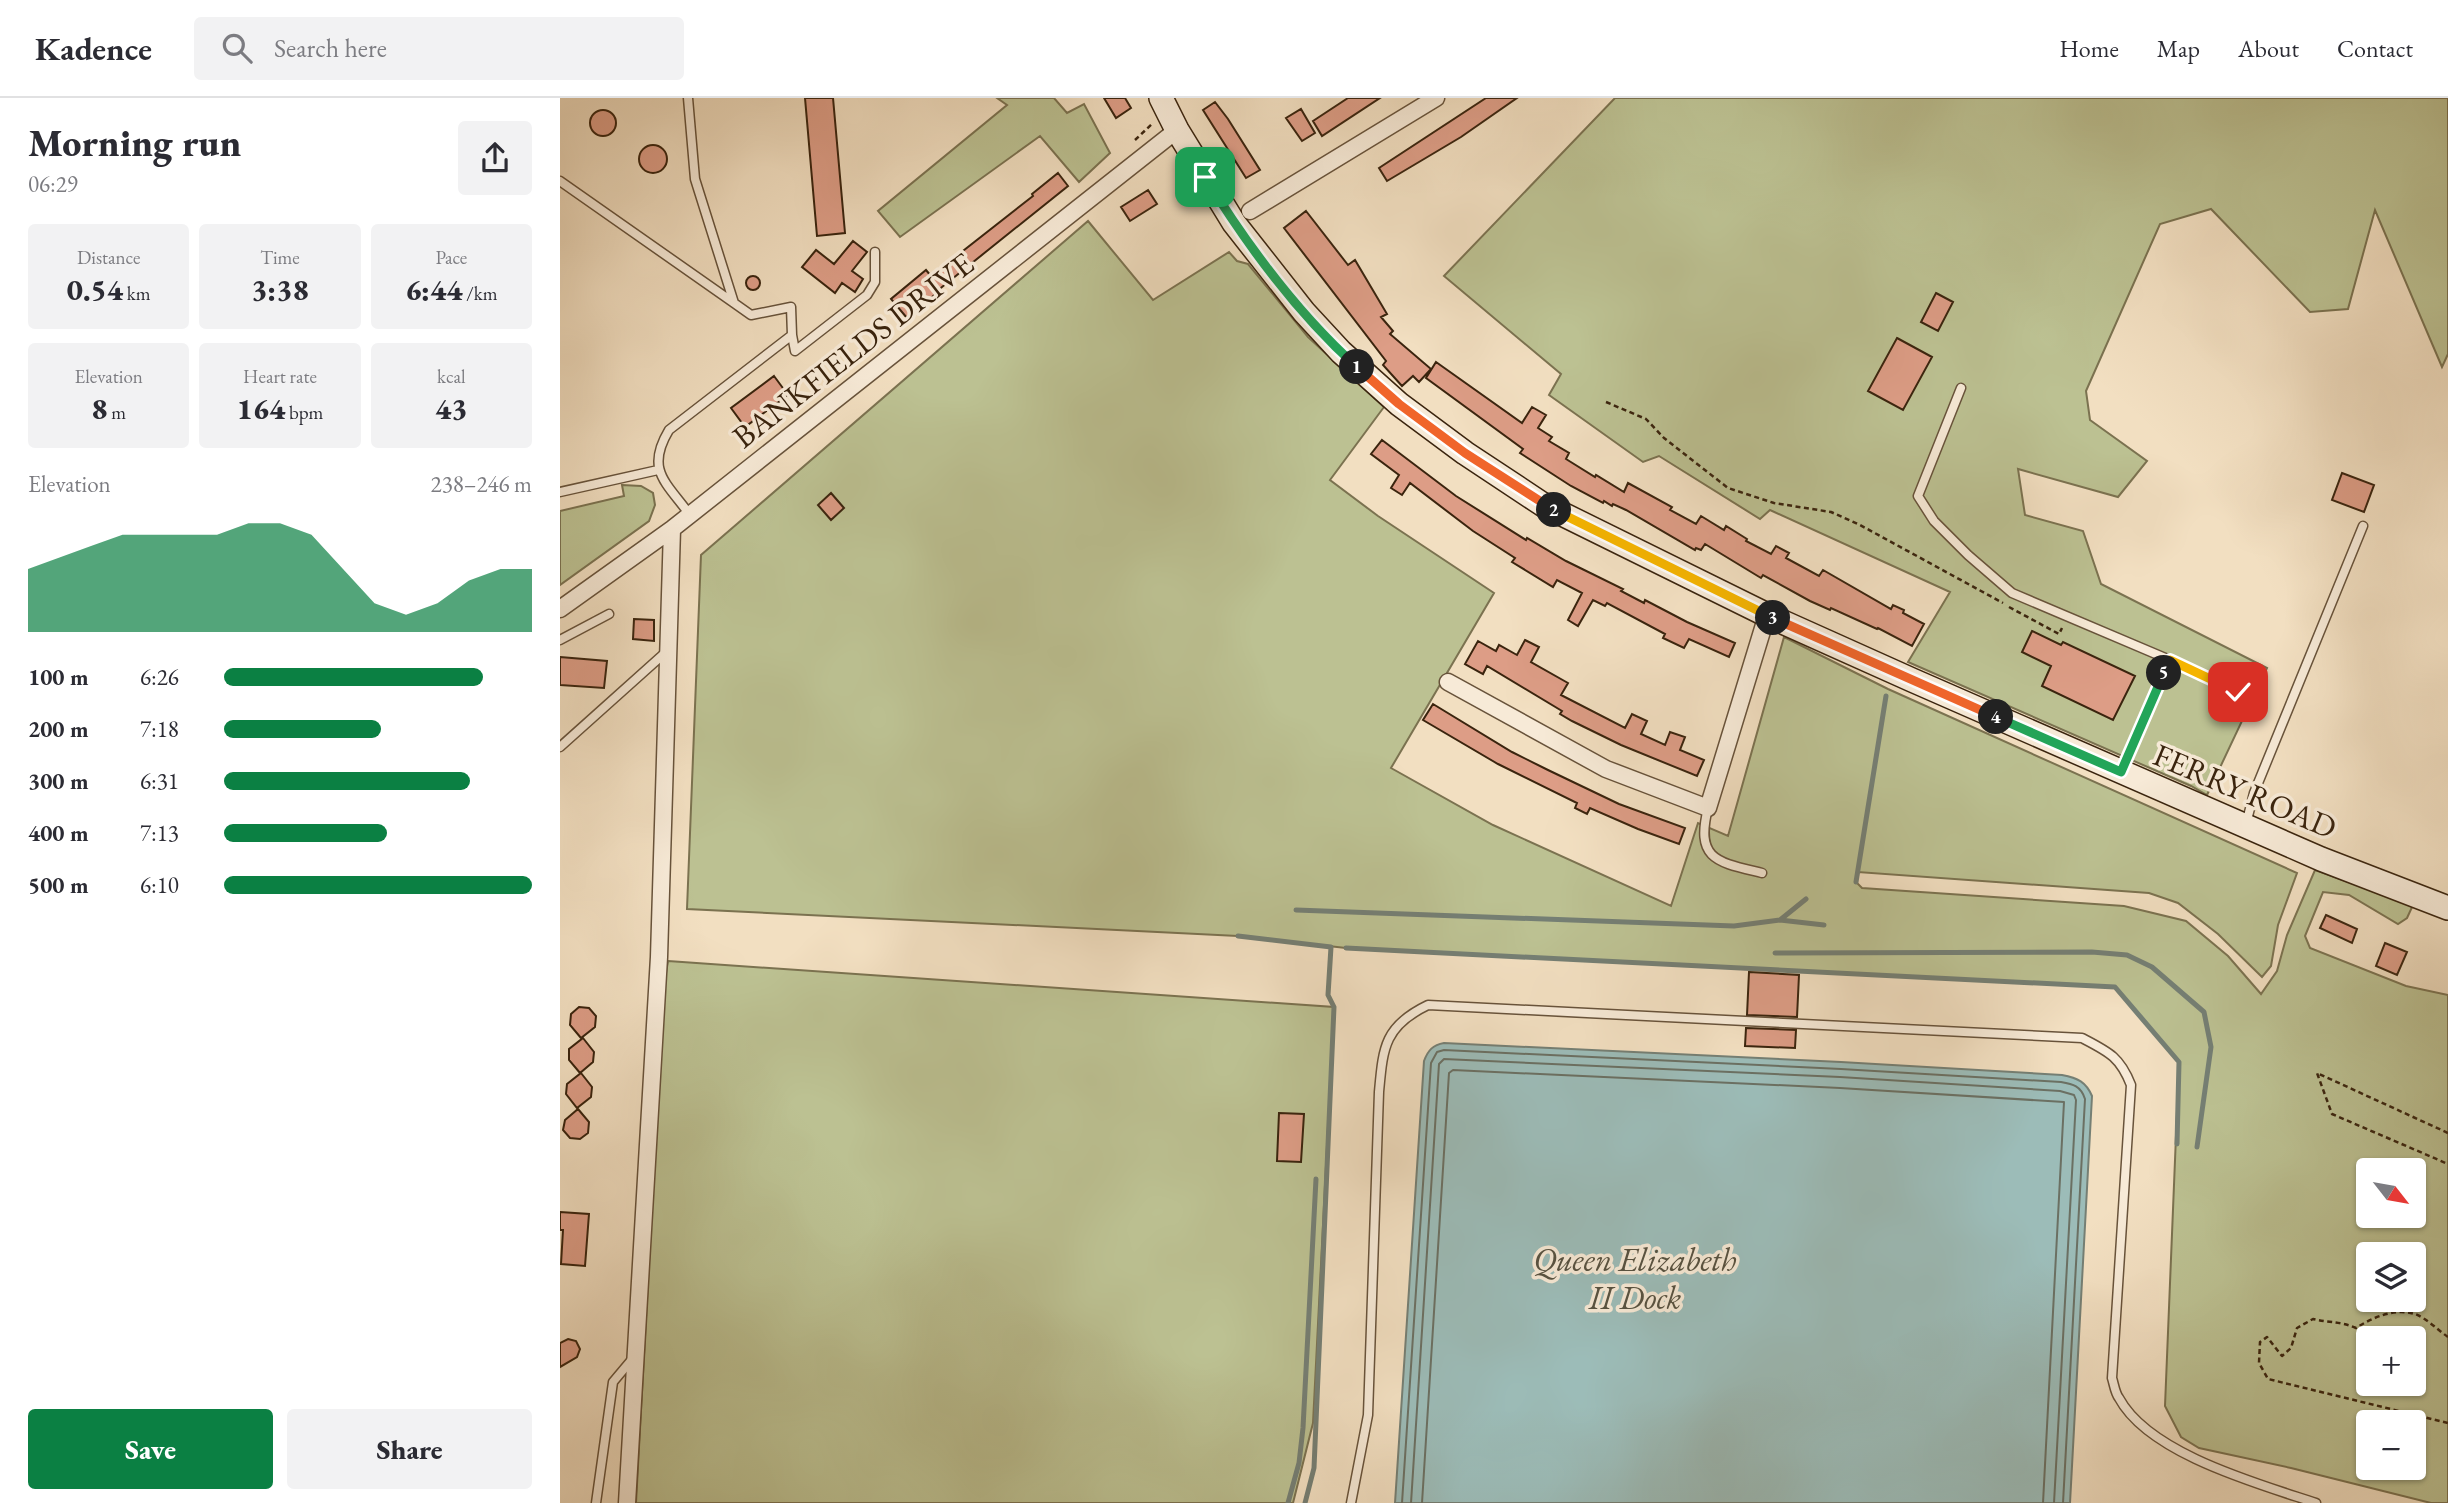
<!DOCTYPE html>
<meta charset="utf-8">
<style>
:root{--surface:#fff;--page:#f2f2f3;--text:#2b2b33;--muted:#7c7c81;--line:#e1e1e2;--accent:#0b8043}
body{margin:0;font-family:"EB Garamond",serif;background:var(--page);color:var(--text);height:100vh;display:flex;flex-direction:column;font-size:26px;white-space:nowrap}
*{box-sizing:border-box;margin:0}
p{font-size:23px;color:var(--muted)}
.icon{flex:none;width:38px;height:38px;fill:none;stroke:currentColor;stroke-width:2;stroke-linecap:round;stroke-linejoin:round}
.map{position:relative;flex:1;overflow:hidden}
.panel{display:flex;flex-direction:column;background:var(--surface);width:560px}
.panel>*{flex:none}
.needle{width:46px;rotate:121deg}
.controls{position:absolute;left:1796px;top:1060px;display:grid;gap:14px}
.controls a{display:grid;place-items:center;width:70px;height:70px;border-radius:7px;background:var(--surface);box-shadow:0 2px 5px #0004;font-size:35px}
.pin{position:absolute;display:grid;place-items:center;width:60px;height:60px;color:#fff;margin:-30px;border-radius:14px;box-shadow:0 4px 10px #0006}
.km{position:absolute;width:35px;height:35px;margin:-18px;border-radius:50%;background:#222;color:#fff;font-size:19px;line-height:35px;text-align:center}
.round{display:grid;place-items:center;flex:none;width:74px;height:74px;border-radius:7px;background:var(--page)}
.headline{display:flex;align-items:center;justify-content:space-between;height:119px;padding:0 28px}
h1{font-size:38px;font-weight:800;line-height:52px}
.metrics{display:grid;grid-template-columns:repeat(3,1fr);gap:10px;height:119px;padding:7px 28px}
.metrics div{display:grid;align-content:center;border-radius:7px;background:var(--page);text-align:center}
.metrics b{font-size:30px;font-weight:800}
.metrics small{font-size:19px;font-weight:400}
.metrics p{font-size:19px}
.chart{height:196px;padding:14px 28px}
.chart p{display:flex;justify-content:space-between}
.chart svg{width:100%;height:126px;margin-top:7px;fill:var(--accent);opacity:.7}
.action{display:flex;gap:14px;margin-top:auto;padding:14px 28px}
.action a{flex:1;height:80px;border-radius:7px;background:var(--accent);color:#fff;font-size:28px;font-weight:800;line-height:80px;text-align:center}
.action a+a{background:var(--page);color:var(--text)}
ul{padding:0 28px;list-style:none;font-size:23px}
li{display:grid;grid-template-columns:112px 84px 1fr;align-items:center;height:52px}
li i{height:18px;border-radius:9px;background:var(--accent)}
header{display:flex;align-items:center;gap:42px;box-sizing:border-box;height:98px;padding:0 35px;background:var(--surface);border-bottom:2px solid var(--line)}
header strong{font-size:33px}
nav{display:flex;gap:38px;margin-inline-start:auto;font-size:24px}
.search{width:490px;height:63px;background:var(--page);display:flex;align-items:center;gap:18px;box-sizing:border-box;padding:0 24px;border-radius:7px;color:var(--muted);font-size:26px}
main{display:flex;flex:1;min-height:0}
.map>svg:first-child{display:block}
</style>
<header>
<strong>Kadence</strong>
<div class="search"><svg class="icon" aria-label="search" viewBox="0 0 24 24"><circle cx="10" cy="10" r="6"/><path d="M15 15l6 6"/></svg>Search here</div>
<nav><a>Home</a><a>Map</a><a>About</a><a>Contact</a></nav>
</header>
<main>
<section class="panel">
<div class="headline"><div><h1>Morning run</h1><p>06:29</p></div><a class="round"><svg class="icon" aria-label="share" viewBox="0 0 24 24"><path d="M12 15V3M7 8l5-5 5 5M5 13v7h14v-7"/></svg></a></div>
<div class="metrics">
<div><p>Distance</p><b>0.54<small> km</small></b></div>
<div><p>Time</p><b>3:38</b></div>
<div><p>Pace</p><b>6:44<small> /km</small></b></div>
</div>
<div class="metrics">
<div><p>Elevation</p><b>8<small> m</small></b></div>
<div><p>Heart rate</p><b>164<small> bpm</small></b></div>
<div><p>kcal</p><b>43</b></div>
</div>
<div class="chart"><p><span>Elevation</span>238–246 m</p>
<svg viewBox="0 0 160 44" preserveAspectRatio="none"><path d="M0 44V22L10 18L20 14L30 10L40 10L50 10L60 10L70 6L80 6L90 10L100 22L110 34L120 38L130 34L140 26L150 22L160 22V44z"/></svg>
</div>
<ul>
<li><b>100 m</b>6:26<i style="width:84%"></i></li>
<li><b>200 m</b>7:18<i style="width:51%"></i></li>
<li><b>300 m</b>6:31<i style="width:80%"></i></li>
<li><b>400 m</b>7:13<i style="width:53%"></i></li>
<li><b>500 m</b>6:10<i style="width:100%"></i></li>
</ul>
<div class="action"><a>Save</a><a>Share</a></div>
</section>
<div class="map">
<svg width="1888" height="1405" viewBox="0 0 1888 1405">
<rect width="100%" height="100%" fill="#f2dfc1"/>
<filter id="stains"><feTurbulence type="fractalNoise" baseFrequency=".00286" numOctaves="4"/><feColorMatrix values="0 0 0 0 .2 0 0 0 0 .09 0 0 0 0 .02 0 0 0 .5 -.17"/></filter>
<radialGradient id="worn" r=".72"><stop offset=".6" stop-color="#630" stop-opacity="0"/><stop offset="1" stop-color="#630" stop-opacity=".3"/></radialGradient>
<path fill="#bcc192" stroke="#7b7250" stroke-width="2" fill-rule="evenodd" d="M437 0H494L507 15 524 6 550 55 519 84 480 38 340 139 318 113 447 7Z
M1055 0H1888V256L1882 269 1815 112 1788 211 1750 214 1651 111 1600 126 1526 293 1530 322 1587 363 1558 399 1458 371 1465 417 1523 433 1541 486 1707 570 1647 697 1631 688 1348 564 1390 494 1210 412 1200 421 1099 358 1083 364 989 297 1001 276 884 178Z
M528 123 593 202 669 154 677 163 688 166 748 239 824 309 770 382 818 418 934 495 831 670 933 727 1111 808 1138 725 1168 738 1224 539 1328 591 1737 775 1718 827 1711 868 1702 879 1658 836 1618 805 1589 795 1298 774 1296 784 1302 790 1564 808 1626 823 1668 858 1701 896 1717 873 1727 837 1755 772 1853 807 1847 820 1838 826 1789 797 1763 794 1745 838 1750 850 1846 888 1888 897V1405H1871L1731 1370 1639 1350 1621 1339 1605 1308 1619 964 1555 889 786 850 678 838 127 811 141 457ZM1808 1073H1853V1118H1808ZM1808 1157H1853V1202H1808ZM1808 1241H1853V1286H1808ZM1808 1325H1853V1370H1808Z
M62 387 81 388 93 395 95 407 89 423 0 487V413L64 398Z
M108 863 774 909 753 1325 733 1405H76L104 887Z"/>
<path fill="#9cbcb8" stroke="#757f74" stroke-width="2" d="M884 945 1281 964 1502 977C1518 980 1526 984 1532 998L1510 1405H835L864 963C868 952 873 947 884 945Z"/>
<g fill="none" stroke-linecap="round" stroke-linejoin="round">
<path stroke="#6b7063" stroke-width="2" d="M842 1405 871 965 877 954 884 952 1281 971 1501 984C1513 986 1521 988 1525 1001L1503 1405
M851 1405 879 966 884 961 1280 979 1500 993 1514 997 1516 1002 1494 1405
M862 1405 889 975 893 972 1280 990 1504 1004 1483 1405"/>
<path stroke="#757f74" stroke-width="5" d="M1296 784 1326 598
M736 812 1174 828 1220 822 1264 827
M1220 822 1246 801
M678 838 771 849 768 897 774 909 754 1370 745 1405
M786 850 1555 889 1619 964 1617 1046
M1215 855 1532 854 1567 857 1592 869 1644 914 1651 949 1637 1049
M728 1405 739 1365 743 1330 756 1081"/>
</g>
<path fill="#dd9d86" stroke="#3a240e" stroke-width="2" d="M245 0H273L285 135 257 138Z
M544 0H565L571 10 556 20Z
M788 0H820L762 38 753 23Z
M926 0H957L901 39 827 83 819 70Z
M655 4 668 21 700 72 686 80 643 12Z
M741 11 755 35 742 43 726 20Z
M30 25a13 13 0 1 1 26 0a13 13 0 1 1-26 0Z
M79 61a14 14 0 1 1 28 0a14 14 0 1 1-28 0Z
M498 75 508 88 377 193 378 194 347 220 331 201 366 172 371 178 473 98 472 96Z
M588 92 597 106 570 123 561 109Z
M746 113 788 167 795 162 827 216 821 219 833 233 830 236 871 271 859 284 853 278 842 288 823 267 826 263 724 130Z
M293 143 307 154 292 173 303 181 295 194 282 185 275 195 242 169 256 152 274 166Z
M186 185a7 7 0 1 1 14 0a7 7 0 1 1-14 0Z
M1376 195 1393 204 1378 233 1361 224Z
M1337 240 1372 259 1343 312 1308 293Z
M876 264 962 325 972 309 986 317 978 330 992 339 989 343 1009 355 1006 361 1035 379 1036 377 1064 394 1068 385 1112 409 1110 412 1136 426 1141 418 1164 432 1166 428 1187 441 1186 443 1211 456 1216 448 1229 455 1226 460 1259 478 1263 472 1331 511 1333 507 1344 512 1343 515 1364 526 1352 548 1318 530 1317 531 1271 510 1270 512 1250 503 1203 477 1201 480 1145 446 1141 452 1136 450 1135 452 1066 412 1053 406 1052 408 1044 403 1043 405 1011 388 960 355 963 351 866 280Z
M214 278 228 297 185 329 171 310Z
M822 342 896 398 966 442 967 440 1006 463 1063 491 1061 493 1084 505 1085 502 1127 524 1175 545 1169 559 1129 541 1124 550 1103 540 1105 536 1047 505 1045 508 1033 502 1018 528 1008 522 1022 495 997 482 993 489 952 464 955 460 913 433 850 385 842 397 831 390 839 377 811 356Z
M1782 375 1814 387 1804 414 1772 402Z
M271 395 284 410 271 422 258 407Z
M74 521 94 522V543L73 541Z
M1472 533 1501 547 1503 544 1575 578 1553 622 1482 588 1491 568 1462 554Z
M965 542 979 549 971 564 1008 585 1001 597 1065 630 1072 616 1087 623 1081 636 1105 647 1110 634 1125 639 1120 652 1144 662 1137 678 1061 647 1012 623 1000 616 1002 613 927 568 923 576 905 566 918 543 936 553 939 547 957 557Z
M0 559 47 563 44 590 0 587Z
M873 606 952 654 988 672 1059 706 1125 730 1119 746 1078 731 1030 710 1027 716 1015 710 1017 705 938 666 863 622Z
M1766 817 1797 831 1792 845 1760 830Z
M1825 845 1847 854 1837 877 1816 868Z
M1189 874 1239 877 1237 919 1187 917Z
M19 909 29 910 36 918 35 929 21 940 10 927 11 916Z
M1186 930 1236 932 1235 950 1185 948Z
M23 940 34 954 33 964 20 975 9 962V951Z
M21 975 32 989 31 999 17 1010 6 996 7 986Z
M18 1011 29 1024 28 1035 20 1041 10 1040 3 1032 5 1022Z
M719 1015 744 1016 741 1064 717 1063Z
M0 1114 29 1116 25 1168 1 1166 3 1132H0Z
M8 1241 16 1243 20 1251 17 1259 0 1269V1245Z"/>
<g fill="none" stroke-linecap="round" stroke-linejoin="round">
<g stroke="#68533b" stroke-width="11">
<path id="lane" d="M128 0 135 81 174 205 191 217 231 209 232 237 109 332C85 372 106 384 130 417
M0 83 174 205
M232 237 235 253 307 197 315 184V154
M1401 290 1358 398 1374 423 1408 457 1452 495 1610 562 1562 671
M0 394 98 372
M0 542 49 516
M1610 562 1678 594
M0 649 106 554
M1148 710C1135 762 1157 764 1202 775
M1686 726 1694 695 1803 428
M36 1405 53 1284 74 1259
M791 1405 808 1317 819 994C823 950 824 928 868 907L1522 940C1549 954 1560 959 1571 987L1552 1280C1554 1286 1555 1295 1559 1300 1589 1356 1699 1386 1756 1405"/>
</g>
<g stroke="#68533b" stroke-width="19">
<path id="street" d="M690 113 876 0
M0 511 112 431 617 32
M888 584 1046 671 1148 710 1207 517
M67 1405 99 859 112 431"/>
</g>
<g stroke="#3a240e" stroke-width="26">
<path id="secondary" d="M601 0 617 32 674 125 744 214 781 254 839 306 905 355 982 406 1207 517 1352 582 1761 761 1888 810"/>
</g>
<path stroke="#3a240e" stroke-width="2.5" stroke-dasharray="5 3.5" stroke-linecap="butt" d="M575 42 593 25
M1046 304 1086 321 1104 340 1168 390 1214 405 1271 414 1300 427 1443 505
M1449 509 1499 536 1502 530
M1888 1035 1757 975 1772 1016 1888 1066
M1888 1239C1878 1232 1866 1220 1855 1216 1835 1210 1813 1219 1796 1230 1780 1223 1769 1225 1753 1221L1737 1230 1731 1250 1722 1258 1707 1239 1700 1244 1699 1265 1708 1281 1888 1325"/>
<use href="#lane" stroke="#f7ead7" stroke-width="8"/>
<use href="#street" stroke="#f7ead7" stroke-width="16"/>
<use href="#secondary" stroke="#f7ead7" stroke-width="23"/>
</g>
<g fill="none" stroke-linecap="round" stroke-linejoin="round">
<g stroke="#fff" stroke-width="14">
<path id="split-1" d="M645 79C687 147 737 215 797 269"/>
</g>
<g stroke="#fff" stroke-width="14">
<path id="split-2" d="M797 269 839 306 905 355 994 412"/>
</g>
<g stroke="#fff" stroke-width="14">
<path id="split-3" d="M994 412 1213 520"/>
</g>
<g stroke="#fff" stroke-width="14">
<path id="split-4" d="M1213 520 1436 619"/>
</g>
<g stroke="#fff" stroke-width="14">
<path id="split-5" d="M1436 619 1561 674 1604 575"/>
</g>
<g stroke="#fff" stroke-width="14">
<path id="split-6" d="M1604 575 1610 562 1678 594"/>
</g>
<use href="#split-1" stroke="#22a559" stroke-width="9"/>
<use href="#split-2" stroke="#f0652b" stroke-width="9"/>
<use href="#split-3" stroke="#f5b400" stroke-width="9"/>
<use href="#split-4" stroke="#f0652b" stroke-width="9"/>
<use href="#split-5" stroke="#22a559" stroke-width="9"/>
<use href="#split-6" stroke="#f5b400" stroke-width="9"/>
</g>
<g text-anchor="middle" stroke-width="7" stroke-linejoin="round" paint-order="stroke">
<g font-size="32" fill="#3a240e" stroke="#f7ead7">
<text transform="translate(293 252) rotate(-38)" y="11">BANKFIELDS DRIVE</text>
<text transform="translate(1685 693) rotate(23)" y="11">FERRY ROAD</text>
</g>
<g font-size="33" font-style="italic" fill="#575241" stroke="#f7ead7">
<text x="1075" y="1173">Queen Elizabeth<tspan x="1075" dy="38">II Dock</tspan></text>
</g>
</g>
<rect width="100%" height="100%" filter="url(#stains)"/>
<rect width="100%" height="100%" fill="url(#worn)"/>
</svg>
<div class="controls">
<a><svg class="needle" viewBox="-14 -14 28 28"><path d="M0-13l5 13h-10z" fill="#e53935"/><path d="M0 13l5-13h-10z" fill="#7c7c81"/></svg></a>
<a><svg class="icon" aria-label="layers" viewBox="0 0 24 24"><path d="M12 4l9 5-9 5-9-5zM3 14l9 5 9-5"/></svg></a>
<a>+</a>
<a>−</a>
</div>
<div class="pin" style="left:645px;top:79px;background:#1e9e55"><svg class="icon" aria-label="arrive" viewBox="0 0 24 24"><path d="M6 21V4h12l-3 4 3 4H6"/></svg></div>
<div class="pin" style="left:1678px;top:594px;background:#d93025"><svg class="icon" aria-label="check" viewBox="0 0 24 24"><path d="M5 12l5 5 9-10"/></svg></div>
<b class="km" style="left:797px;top:269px">1</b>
<b class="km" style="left:994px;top:412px">2</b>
<b class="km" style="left:1213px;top:520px">3</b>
<b class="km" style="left:1436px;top:619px">4</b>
<b class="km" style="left:1604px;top:575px">5</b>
</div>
</main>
